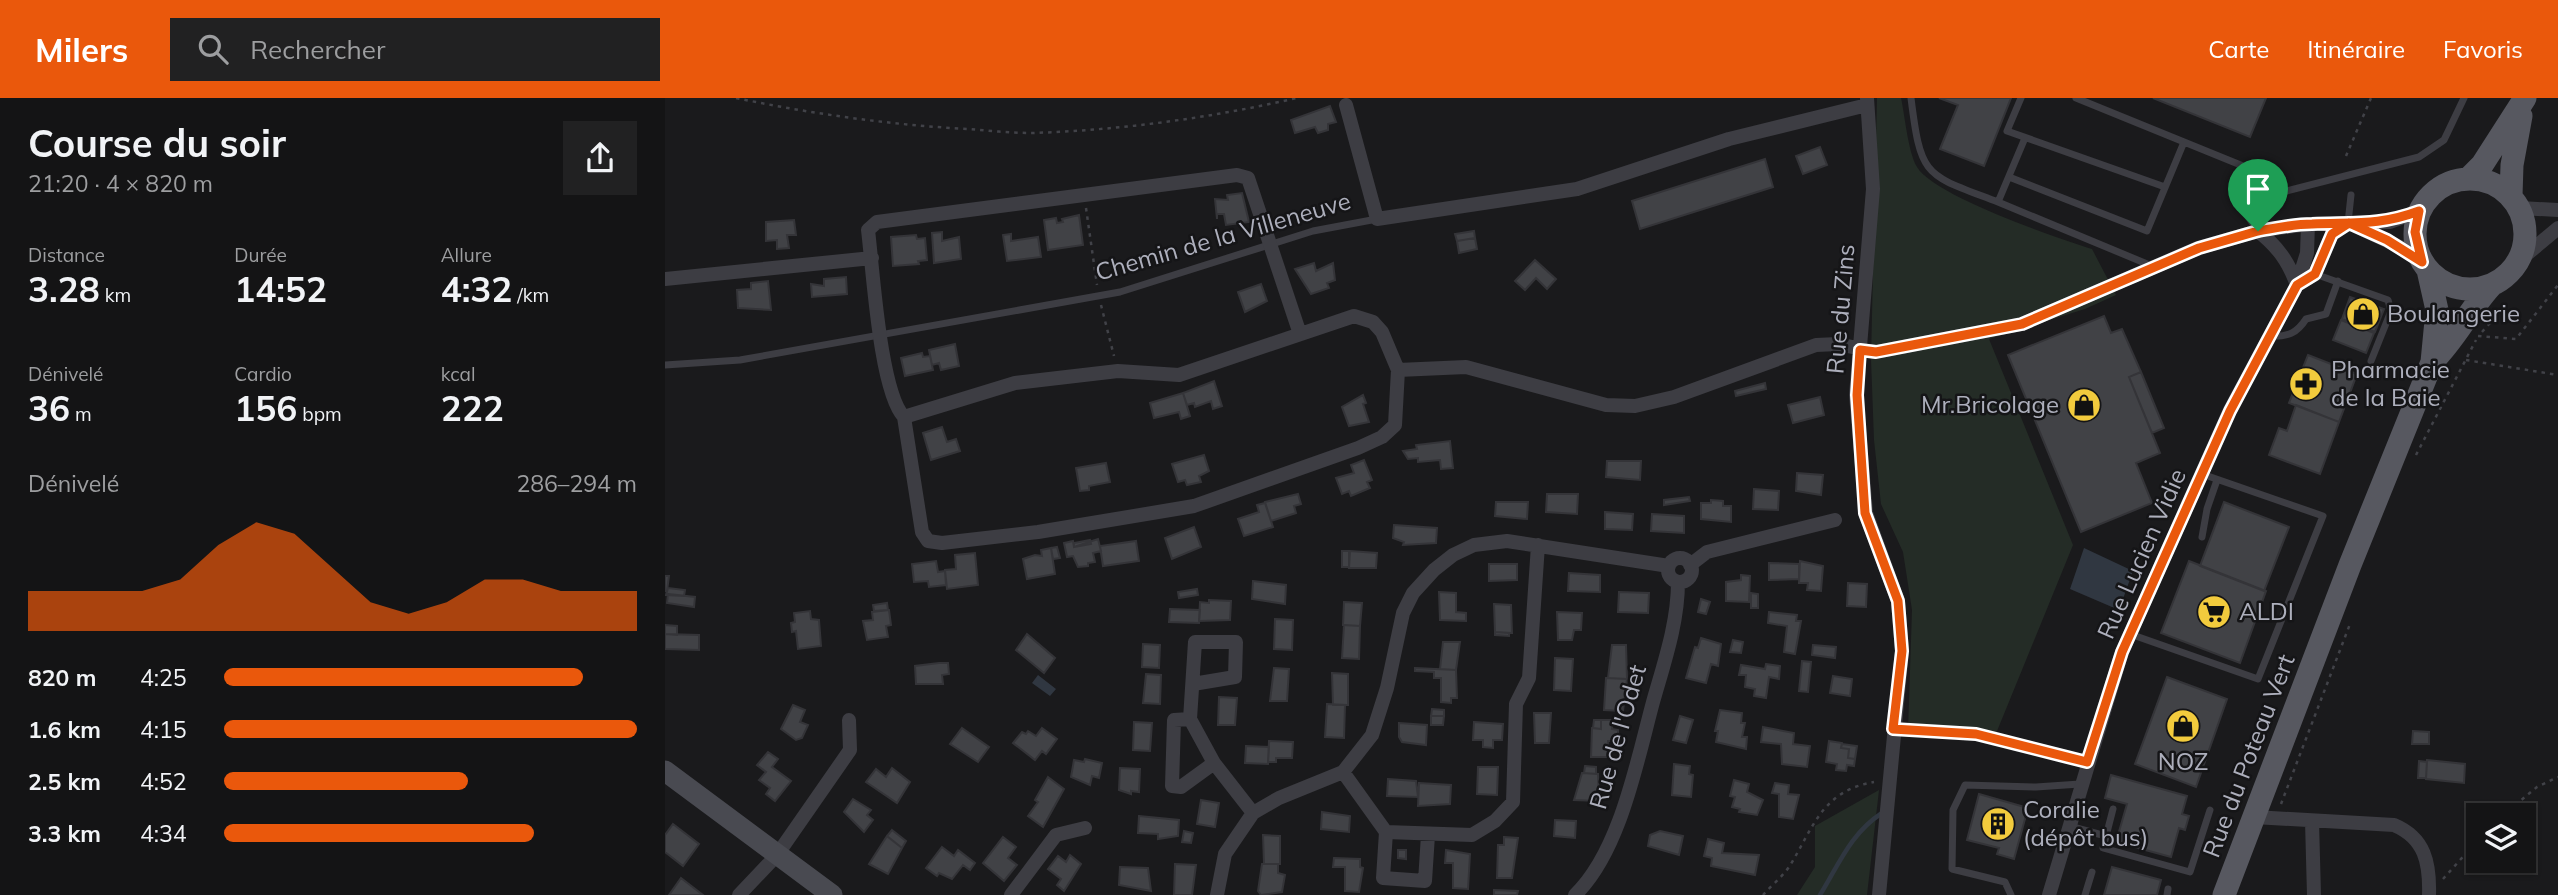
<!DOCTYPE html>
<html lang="fr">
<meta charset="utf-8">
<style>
:root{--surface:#141415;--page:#212122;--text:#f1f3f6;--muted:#9d9ea0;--line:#333334;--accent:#ea580c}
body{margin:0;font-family:Mulish,sans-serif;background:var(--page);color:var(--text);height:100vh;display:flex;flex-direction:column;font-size:26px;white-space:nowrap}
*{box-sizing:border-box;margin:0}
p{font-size:23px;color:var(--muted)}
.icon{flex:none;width:38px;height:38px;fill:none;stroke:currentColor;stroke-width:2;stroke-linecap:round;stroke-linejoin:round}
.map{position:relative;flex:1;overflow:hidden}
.panel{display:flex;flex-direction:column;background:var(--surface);width:665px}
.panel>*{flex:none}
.tools{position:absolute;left:1801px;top:705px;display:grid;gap:14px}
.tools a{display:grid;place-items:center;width:70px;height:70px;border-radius:0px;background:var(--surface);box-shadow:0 2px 5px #0004,0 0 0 2px var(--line);font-size:35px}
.pin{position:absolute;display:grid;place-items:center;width:60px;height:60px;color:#fff;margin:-72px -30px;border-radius:50% 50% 50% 0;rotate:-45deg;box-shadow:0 0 7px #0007}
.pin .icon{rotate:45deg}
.round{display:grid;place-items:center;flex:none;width:74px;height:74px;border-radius:0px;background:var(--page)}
.head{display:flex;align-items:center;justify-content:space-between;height:119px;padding:0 28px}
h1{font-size:38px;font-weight:700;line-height:52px}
.stats{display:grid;grid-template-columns:repeat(3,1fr);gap:10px;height:119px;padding:7px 28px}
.stats div{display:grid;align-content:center}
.stats b{font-size:35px;font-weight:700}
.stats small{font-size:19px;font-weight:400}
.stats p{font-size:19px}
.chart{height:196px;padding:14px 28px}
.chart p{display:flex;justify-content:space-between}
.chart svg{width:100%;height:126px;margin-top:7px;fill:var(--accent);opacity:.7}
ul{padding:0 28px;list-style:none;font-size:23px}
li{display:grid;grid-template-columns:112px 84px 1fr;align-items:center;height:52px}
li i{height:18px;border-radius:9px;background:var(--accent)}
header{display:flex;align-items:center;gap:42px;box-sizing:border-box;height:98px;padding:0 35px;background:var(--accent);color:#fff}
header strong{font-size:33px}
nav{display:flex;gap:38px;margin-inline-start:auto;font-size:24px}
.search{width:490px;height:63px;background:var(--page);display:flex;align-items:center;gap:18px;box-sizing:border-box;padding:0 24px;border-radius:0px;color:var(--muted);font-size:26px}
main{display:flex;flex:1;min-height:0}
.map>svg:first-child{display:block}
</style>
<header>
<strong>Milers</strong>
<div class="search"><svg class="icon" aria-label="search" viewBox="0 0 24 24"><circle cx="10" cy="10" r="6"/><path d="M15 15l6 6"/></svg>Rechercher</div>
<nav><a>Carte</a><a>Itinéraire</a><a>Favoris</a></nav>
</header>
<main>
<section class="panel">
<div class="head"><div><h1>Course du soir</h1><p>21:20 · 4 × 820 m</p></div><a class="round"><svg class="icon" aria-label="share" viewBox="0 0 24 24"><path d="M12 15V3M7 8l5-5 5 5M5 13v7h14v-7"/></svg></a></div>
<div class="stats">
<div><p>Distance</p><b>3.28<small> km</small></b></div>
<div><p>Durée</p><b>14:52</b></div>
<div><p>Allure</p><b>4:32<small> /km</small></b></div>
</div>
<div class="stats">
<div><p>Dénivelé</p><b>36<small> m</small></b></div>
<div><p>Cardio</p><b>156<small> bpm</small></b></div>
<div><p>kcal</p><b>222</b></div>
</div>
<div class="chart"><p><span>Dénivelé</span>286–294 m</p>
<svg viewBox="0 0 160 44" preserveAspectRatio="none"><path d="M0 44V30L10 30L20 30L30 30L40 26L50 14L60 6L70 10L80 22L90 34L100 38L110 34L120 26L130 26L140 30L150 30L160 30V44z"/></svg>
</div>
<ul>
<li><b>820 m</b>4:25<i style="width:87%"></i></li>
<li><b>1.6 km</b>4:15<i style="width:100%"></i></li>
<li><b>2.5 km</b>4:52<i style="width:59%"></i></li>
<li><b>3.3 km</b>4:34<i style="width:75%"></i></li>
</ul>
</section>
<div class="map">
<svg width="1893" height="797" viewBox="0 0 1893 797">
<rect width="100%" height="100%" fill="#1a1a1c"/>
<path fill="#242c26" d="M1212 0H1236C1240 18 1243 54 1252 69 1269 98 1392 140 1427 151L1451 197 1420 211 1324 241 1408 447 1330 638 1243 633 1247 512 1238 454 1216 406 1209 342 1206 261Z
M1214 692 1202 797H1132L1150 769V728Z"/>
<path fill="#303741" d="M1419 450 1468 473 1454 512 1405 491Z
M373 577 391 591 385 598 367 585Z"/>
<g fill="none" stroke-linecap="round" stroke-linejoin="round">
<path stroke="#303741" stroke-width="4.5" d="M1155 797C1174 766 1186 735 1217 715"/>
</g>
<path fill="#414246" stroke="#343438" stroke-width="2" d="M1274 0H1346L1319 68 1275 51 1293 7Z
M1488 0H1601L1585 39Z
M665 8 671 24 663 26V32L653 35 650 29 630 35 626 22Z
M1155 49 1162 67 1138 76 1131 58Z
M1100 61 1108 89 975 131 967 103Z
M577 95 584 124 561 127 559 116H552V121L550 101 563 102 562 97Z
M414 117 418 147 383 152 379 122 391 120 392 125 398 124 397 121Z
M129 122 131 137H122L124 150 112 151V142L101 143V124Z
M809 133 810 140 792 143 790 136Z
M277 134V143L294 139 296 161 269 165 267 135Z
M346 136V143L373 139 376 159 342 163 338 137Z
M251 137 252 141 260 140 262 162 253 163 254 166 228 168 226 139Z
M810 140 812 151 794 155 792 143Z
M870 162 891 181 882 191 871 180 860 192 850 183Z
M649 165 651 173 668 165 670 182 662 185 664 190 646 196 630 171Z
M181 179 182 196 147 199 146 186 159 188V181Z
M103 183 106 212 73 210 72 192 86 191V185Z
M596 186 602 203 580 214 573 194Z
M1685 199 1719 211 1710 234 1677 221Z
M1439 218 1446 235 1457 231 1476 274 1464 279 1495 355 1471 365 1487 405 1416 434 1343 257Z
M1676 222 1709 235 1701 255 1668 242Z
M290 246 294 268 276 272 274 265 267 267 264 252Z
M257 255 258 259 265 258 268 272 240 278 236 260Z
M1643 257 1692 276 1674 324 1624 305Z
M1476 274 1499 330 1487 335 1464 279Z
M549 283 557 308 548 311 546 303 530 309 529 305 522 307 518 295Z
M1100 285 1101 291 1071 298 1070 293Z
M518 295 525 318 516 321 514 314 489 320 485 305Z
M698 297 701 305 698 306 704 324 684 328 677 309Z
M1155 299 1159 317 1128 325 1123 307Z
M1631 307 1674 324 1655 376 1604 357 1614 330 1622 333Z
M277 329 282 344 291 341 295 353 266 362 258 335Z
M785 343 788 370 776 371 775 362 753 364V360L743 361 738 353 752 351 751 347Z
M539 357 544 373 534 378 536 384 522 387 520 382 513 384 507 366Z
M699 362 707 382 702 384 705 390 686 398 684 393 677 396 671 380 689 375 686 367Z
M942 363H976L975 382 941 379Z
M441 365 445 384 424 388V392L415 393 411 370Z
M1132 375 1158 377 1156 397 1131 393Z
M1089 391 1114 393 1113 412 1088 411Z
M633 396 636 406 629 408 631 415 606 423 600 404Z
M882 396H913L912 416 881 414Z
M1024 399 1025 403 999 407V402Z
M1046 402 1058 403V408H1066V424L1036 421V405H1046Z
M831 404H863L862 421 830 418Z
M1559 404 1624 429 1599 493 1535 468Z
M600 405 608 429 579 438 573 421 594 414 592 407Z
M940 414 968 416 967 432 940 431Z
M987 416 1019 418V435L986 433Z
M729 427 772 430 771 445 738 447 739 444 728 440Z
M529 429 536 449 507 461 500 440Z
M433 441 436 453 428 455 430 464 423 465V468L413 469 408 458 402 459 399 445 408 443 409 449Z
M425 442 426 446 409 449V445Z
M471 443 474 463 438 468 435 448Z
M392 449 395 460 388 461 386 450Z
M386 450 390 476 362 481 358 461 370 457 377 458 376 452Z
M677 453H684V469H677Z
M685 453 712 455 711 470H684Z
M310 455 313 487 282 491 280 472 291 471 290 457Z
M271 463 273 474 280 473 281 487 264 489 263 483 249 484 247 466Z
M1135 463 1158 468 1156 493 1142 492 1143 485H1134Z
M1524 463 1601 493 1575 565 1496 535Z
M1104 465 1134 466V481L1104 482Z
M824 466H852V482L824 483Z
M904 475 935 477V494L903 493Z
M1076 477 1085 478 1084 504 1061 503V484L1076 482Z
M0 478H4L2 493H0Z
M588 483 621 487 620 506 587 501Z
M1183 485 1202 486 1201 509 1182 508Z
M3 490 20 492 19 498 1 497Z
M532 491 533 497 514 500 513 494Z
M774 494 791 495V514L801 515V523L775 522Z
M954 494 984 495 983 515 953 514Z
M1086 495 1093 496V510H1086Z
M3 496 30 499 29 509 2 505Z
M1036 501 1045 504 1041 516 1033 514Z
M544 502 566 503 565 522 534 523 535 504 544 505Z
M679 504 697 505 695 528 678 527Z
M222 505 223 512 209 513 208 507Z
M829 506 846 507 847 535 830 534Z
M505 511 535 512 534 525 504 524Z
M224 512 226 527 221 528 223 539 202 542 198 523 208 522 207 514Z
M145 513 146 521 154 522 156 548 133 551 131 533 127 534 126 525 130 524 129 515Z
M892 514 917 515 916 532H909L907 542H893Z
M1104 514 1132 517 1131 523H1136L1130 556 1119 554 1122 528 1103 525Z
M610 521 628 522 627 552 609 551Z
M0 527 12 528V537L0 536Z
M679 527 695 528 694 561 677 560Z
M830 534 844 535V538L830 537Z
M0 536 34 537V552L0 551Z
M362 536 390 560 379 575 351 552Z
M1036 540 1056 546 1053 568 1046 566 1041 585 1021 580 1030 549 1033 550Z
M1068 542 1078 544 1076 555 1065 554Z
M778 544H795L791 572 775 571Z
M478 546 495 547 494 570 477 569Z
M947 547H961L962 581 943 580Z
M1148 547 1171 549 1170 560 1147 557Z
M890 560 908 561 906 593 889 592Z
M1137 563 1146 564 1143 594 1134 593Z
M274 565H283L284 576 277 577 278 586H251L250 568Z
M1101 566 1115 568 1114 581 1104 579 1101 600 1089 598 1090 591 1080 589 1081 577H1074L1076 567 1100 571Z
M609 570 624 571 622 603H605Z
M750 570 791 572 792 600H786V605L776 604V580H769V574L750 573Z
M667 575 683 576V607H668Z
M481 576 496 577 495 606 478 605Z
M1168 578 1187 581 1185 598 1165 595Z
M1502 579 1562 601 1531 689 1470 666Z
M941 580 962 581 958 613 939 612Z
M554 599 572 600 570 627H553Z
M662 606 680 607 679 640 660 639Z
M128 607 140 612 135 624 143 627 137 640 131 642 116 631Z
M767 611 779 612V618H766Z
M1055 612 1077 615 1076 625H1080L1077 639H1082L1081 651 1051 644 1053 633H1050Z
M869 615H886L884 645H870Z
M766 618H779L778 627H766Z
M1015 618 1028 622 1021 645 1008 642Z
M929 622H936V631L928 630Z
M936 622H948L947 631 953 632V643H943L942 659H926L927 630 936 631Z
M469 624 487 625 485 653 468 652Z
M809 624 838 626 837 642H828V650L818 649V642H808Z
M734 625 762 627 761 647 737 644 734 639Z
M1098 629 1129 635 1128 646 1145 648 1142 669 1117 666 1116 646 1096 644Z
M297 630 324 649 313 664 285 646Z
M377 630 392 641 381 656 377 653 370 662 348 645 357 634 361 636 363 633 371 638Z
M1748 633 1764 634V646H1747Z
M604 643 628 644 627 660H611V664H603Z
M1164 643 1177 645 1176 650 1184 651 1183 660 1190 661 1189 668 1182 667 1181 673 1171 672 1172 666 1161 664Z
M1177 646 1192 648 1190 661 1183 660 1184 651 1176 650Z
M581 648 604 649 603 666 580 665Z
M103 654 113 661 107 669 126 683 110 703 101 696 105 690 94 682 101 674 92 667Z
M420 661 437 665 434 680 427 678 425 687 406 679 409 662 419 664Z
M1762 662 1800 666 1799 685 1761 681Z
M1754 663 1762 664 1761 680H1753Z
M1009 666 1025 668 1024 676 1028 677 1026 699 1007 697Z
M920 668 931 669V676L919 675Z
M813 669H833L832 697 812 696Z
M227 670 245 684 232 705 201 684 211 671 221 679Z
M455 670 475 671 474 694 466 693V696L454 692Z
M917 675 933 676 934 703 909 702Z
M1446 677 1522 698 1517 716 1524 718 1520 732 1514 730 1506 759 1451 744 1462 706 1440 700Z
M383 679 399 691 378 729 363 718 373 704 370 702Z
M723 681 751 683 753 699 722 698Z
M1069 682 1084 686 1082 694 1098 702 1092 717 1074 714 1075 711 1067 709 1070 699 1065 698Z
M754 685 786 687 785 706 753 708Z
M1110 685 1124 687 1123 696 1134 697 1128 721 1114 719V696L1107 695Z
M1314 696 1363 710 1349 761 1332 756 1334 750 1302 742Z
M188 701 206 712 202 717 208 722 199 734 179 714Z
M536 702 554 705 550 729 532 726Z
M657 714 685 718 684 734 656 731Z
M474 718 514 722 513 738 493 741V736L473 735Z
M890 722 911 723 910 740 889 738Z
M8 726 34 746 18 768 0 754V737Z
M227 732 241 743 237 750 222 738Z
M519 733 528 735 526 745 517 744Z
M995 733 1018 738 1014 757 983 748 985 737Z
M598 737 615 738V766H599Z
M222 738 237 750 223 776 204 766Z
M338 739 351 749 343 760 352 767 339 783 318 765Z
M839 739 853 740 847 780H832L833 747H839Z
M1043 741 1059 745 1057 755 1094 757 1090 777 1046 768 1047 760 1039 758Z
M277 749 289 758 293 752 310 765 305 772 298 767 287 781 274 775 272 778 261 770Z
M733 752H741V761L733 760Z
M781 752 805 756 803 791 788 790V765H780Z
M405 757 416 766 399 793 392 787 396 781 383 771 393 758 401 764Z
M669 760 695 761V769L698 770 694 794 680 793V769H668Z
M510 766 531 767 527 797H509Z
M597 766H613V775L620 777 617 794 596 797 593 793Z
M455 769 483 770 486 793 454 787Z
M1447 769 1496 782 1492 797H1439Z
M16 780 38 797H4Z
M829 792 853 793 852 797H829Z"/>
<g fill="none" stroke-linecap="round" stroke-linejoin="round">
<path stroke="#414248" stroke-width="2.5" stroke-dasharray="3.5 5" stroke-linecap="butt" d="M71 0C148 16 225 27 304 31 325 33 347 35 368 35 457 32 545 20 632 0
M1681 58 1706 0
M421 110 432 187
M436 207 449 258
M1817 234 1840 208 1838 205
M1813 238 1851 241 1893 187
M1801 262 1893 277
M1751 357 1811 242
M1246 632 1311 636 1411 661
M1616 706 1685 526
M1837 718 1872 689 1893 679
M1778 781 1813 742
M1098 797C1106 788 1117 779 1124 769 1148 731 1156 693 1209 684"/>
<path stroke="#3d3d43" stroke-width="7" d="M1246 0C1256 81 1260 76 1333 104
M1356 0 1342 33 1500 89
M1411 0 1583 70
M1360 40 1333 104 1487 168
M1344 79 1482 133 1519 44
M1683 125 1686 97
M1592 132 1580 114 1579 104 1754 59 1779 42 1799 0
M1650 176 1723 202 1726 213 1706 263
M1606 238C1623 239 1632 235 1641 221L1661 216 1673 183
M0 267 75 262 455 194 648 133 712 121
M1537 439 1542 411 1552 382
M1465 536 1593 581 1658 418 1537 376
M1448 711 1438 750 1525 774 1545 712
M1404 728 1441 738
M1346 797 1340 784 1287 771 1288 712 1300 687 1371 689 1415 686
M1420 797 1427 774
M1502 797 1503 791"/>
<path stroke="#3d3d43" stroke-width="14" d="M1202 0 1208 91 1191 297 1201 415 1233 503 1237 553 1214 797
M681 7 712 121 912 91 1064 41 1202 7
M1855 110 1893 112
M1688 127 1735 149 1757 164
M1593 133C1613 149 1623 163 1632 187
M1855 162 1893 130
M0 181 207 160
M1632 187 1650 176 1667 136 1682 126
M733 272 801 269 941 307 970 308 1009 299 1151 247 1173 246 1211 254 1357 226 1533 150 1593 133 1643 126 1725 124 1754 113
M239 319 350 285 453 273 514 277 689 218 708 224 717 234 733 272 730 327 717 339 693 350 529 408 373 434 277 445 263 443 257 434 239 319C215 294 208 172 203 132L212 124 572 77 583 80 635 236
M1003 472a12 12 0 1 1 24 0a12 12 0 1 1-24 0Z
M1025 467 1042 454 1170 422
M528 586 570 579 571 544H530L525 621 549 665 588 715
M525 621 509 622 507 688 516 689 549 665
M678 674 721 734 718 780 760 783 763 737
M1589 719 1729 727C1760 740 1765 765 1764 797
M1647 723 1649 797
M721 734 807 737 830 723 848 704 851 606 864 580 873 447
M74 797 112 757 185 652 184 622
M346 797 391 737 420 730
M552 797 560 756 588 715 614 700 678 674 707 637 722 590 738 515 748 495 769 472 788 457 809 447 842 443 1004 468
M910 797C955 754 972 663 988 604 999 565 1013 525 1013 484
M1384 797 1457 554 1565 312 1632 187 1642 155 1643 126"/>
<path stroke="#494a51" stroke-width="21" d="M0 673 167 797"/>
<path stroke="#575860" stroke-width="23" d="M1750 136a55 55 0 1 1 110 0a55 55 0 1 1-110 0Z
M1803 81 1817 67 1860 0
M1846 98 1847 67 1856 18
M1767 264C1790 242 1804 212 1826 188
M1559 797 1685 467 1767 264 1772 212 1763 172"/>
</g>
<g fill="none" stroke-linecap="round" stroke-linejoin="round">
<g stroke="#fff" stroke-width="14">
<path id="route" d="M1593 133 1534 150 1357 226 1211 254 1195 252 1192 297 1200 415 1233 503 1237 553 1228 631 1311 636 1422 664 1457 554 1565 313 1632 187 1650 176 1667 136 1684 125 1722 142 1757 164 1750 134 1754 113C1714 128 1688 124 1647 126 1629 126 1611 130 1593 133"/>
</g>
<use href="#route" stroke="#ea580c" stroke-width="9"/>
</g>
<defs>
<g id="shop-disc" transform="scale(1.75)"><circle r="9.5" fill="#f2cb3d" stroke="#151517"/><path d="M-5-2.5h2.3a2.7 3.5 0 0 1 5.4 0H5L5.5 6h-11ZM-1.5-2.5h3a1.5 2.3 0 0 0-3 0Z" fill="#111"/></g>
<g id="pharmacy-disc" transform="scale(1.75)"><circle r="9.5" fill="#f2cb3d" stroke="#151517"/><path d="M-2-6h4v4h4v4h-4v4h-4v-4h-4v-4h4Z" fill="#111"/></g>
<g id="supermarket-disc" transform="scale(1.75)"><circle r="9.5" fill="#f2cb3d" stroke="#151517"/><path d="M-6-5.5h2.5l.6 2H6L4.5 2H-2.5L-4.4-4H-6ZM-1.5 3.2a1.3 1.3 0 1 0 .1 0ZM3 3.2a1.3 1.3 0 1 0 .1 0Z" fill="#111"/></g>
<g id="building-disc" transform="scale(1.75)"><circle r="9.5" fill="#f2cb3d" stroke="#151517"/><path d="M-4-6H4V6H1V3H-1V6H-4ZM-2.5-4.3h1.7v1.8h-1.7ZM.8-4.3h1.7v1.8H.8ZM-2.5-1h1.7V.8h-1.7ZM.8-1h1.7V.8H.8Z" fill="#111"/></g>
</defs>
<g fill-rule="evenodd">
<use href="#shop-disc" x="1698" y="216"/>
<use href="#pharmacy-disc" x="1641" y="286"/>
<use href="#shop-disc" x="1419" y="307"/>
<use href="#supermarket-disc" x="1549" y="514"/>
<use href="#shop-disc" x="1518" y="628"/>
<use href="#building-disc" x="1333" y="726"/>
</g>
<g text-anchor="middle" stroke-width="5" stroke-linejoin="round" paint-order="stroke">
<g font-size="24" fill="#adafbc" stroke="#151517">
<text transform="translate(558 139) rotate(-16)" y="8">Chemin de la Villeneuve</text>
<text transform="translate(1176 211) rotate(-85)" y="8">Rue du Zins</text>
<text transform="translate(1477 456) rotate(-66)" y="8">Rue Lucien Vidie</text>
<text transform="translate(953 639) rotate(-74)" y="8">Rue de l'Odet</text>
<text transform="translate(1584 658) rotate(-69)" y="8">Rue du Poteau Vert</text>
</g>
<g font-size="24" fill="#adafbc" stroke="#151517" text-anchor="start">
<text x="1722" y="224">Boulangerie</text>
<text x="1666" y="280">Pharmacie<tspan x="1666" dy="28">de la Baie</tspan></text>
<text x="1394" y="315" text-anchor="end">Mr.Bricolage</text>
<text x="1574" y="522">ALDI</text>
<text x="1518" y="672" text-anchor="middle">NOZ</text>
<text x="1358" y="720">Coralie<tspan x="1358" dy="28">(dépôt bus)</tspan></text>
</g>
</g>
</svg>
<div class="tools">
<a><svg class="icon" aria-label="layers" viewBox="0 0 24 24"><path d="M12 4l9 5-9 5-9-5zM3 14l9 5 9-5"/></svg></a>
</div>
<div class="pin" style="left:1593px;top:133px;background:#1e9e55"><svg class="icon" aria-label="arrive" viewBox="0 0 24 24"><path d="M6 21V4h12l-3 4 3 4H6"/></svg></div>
</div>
</main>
